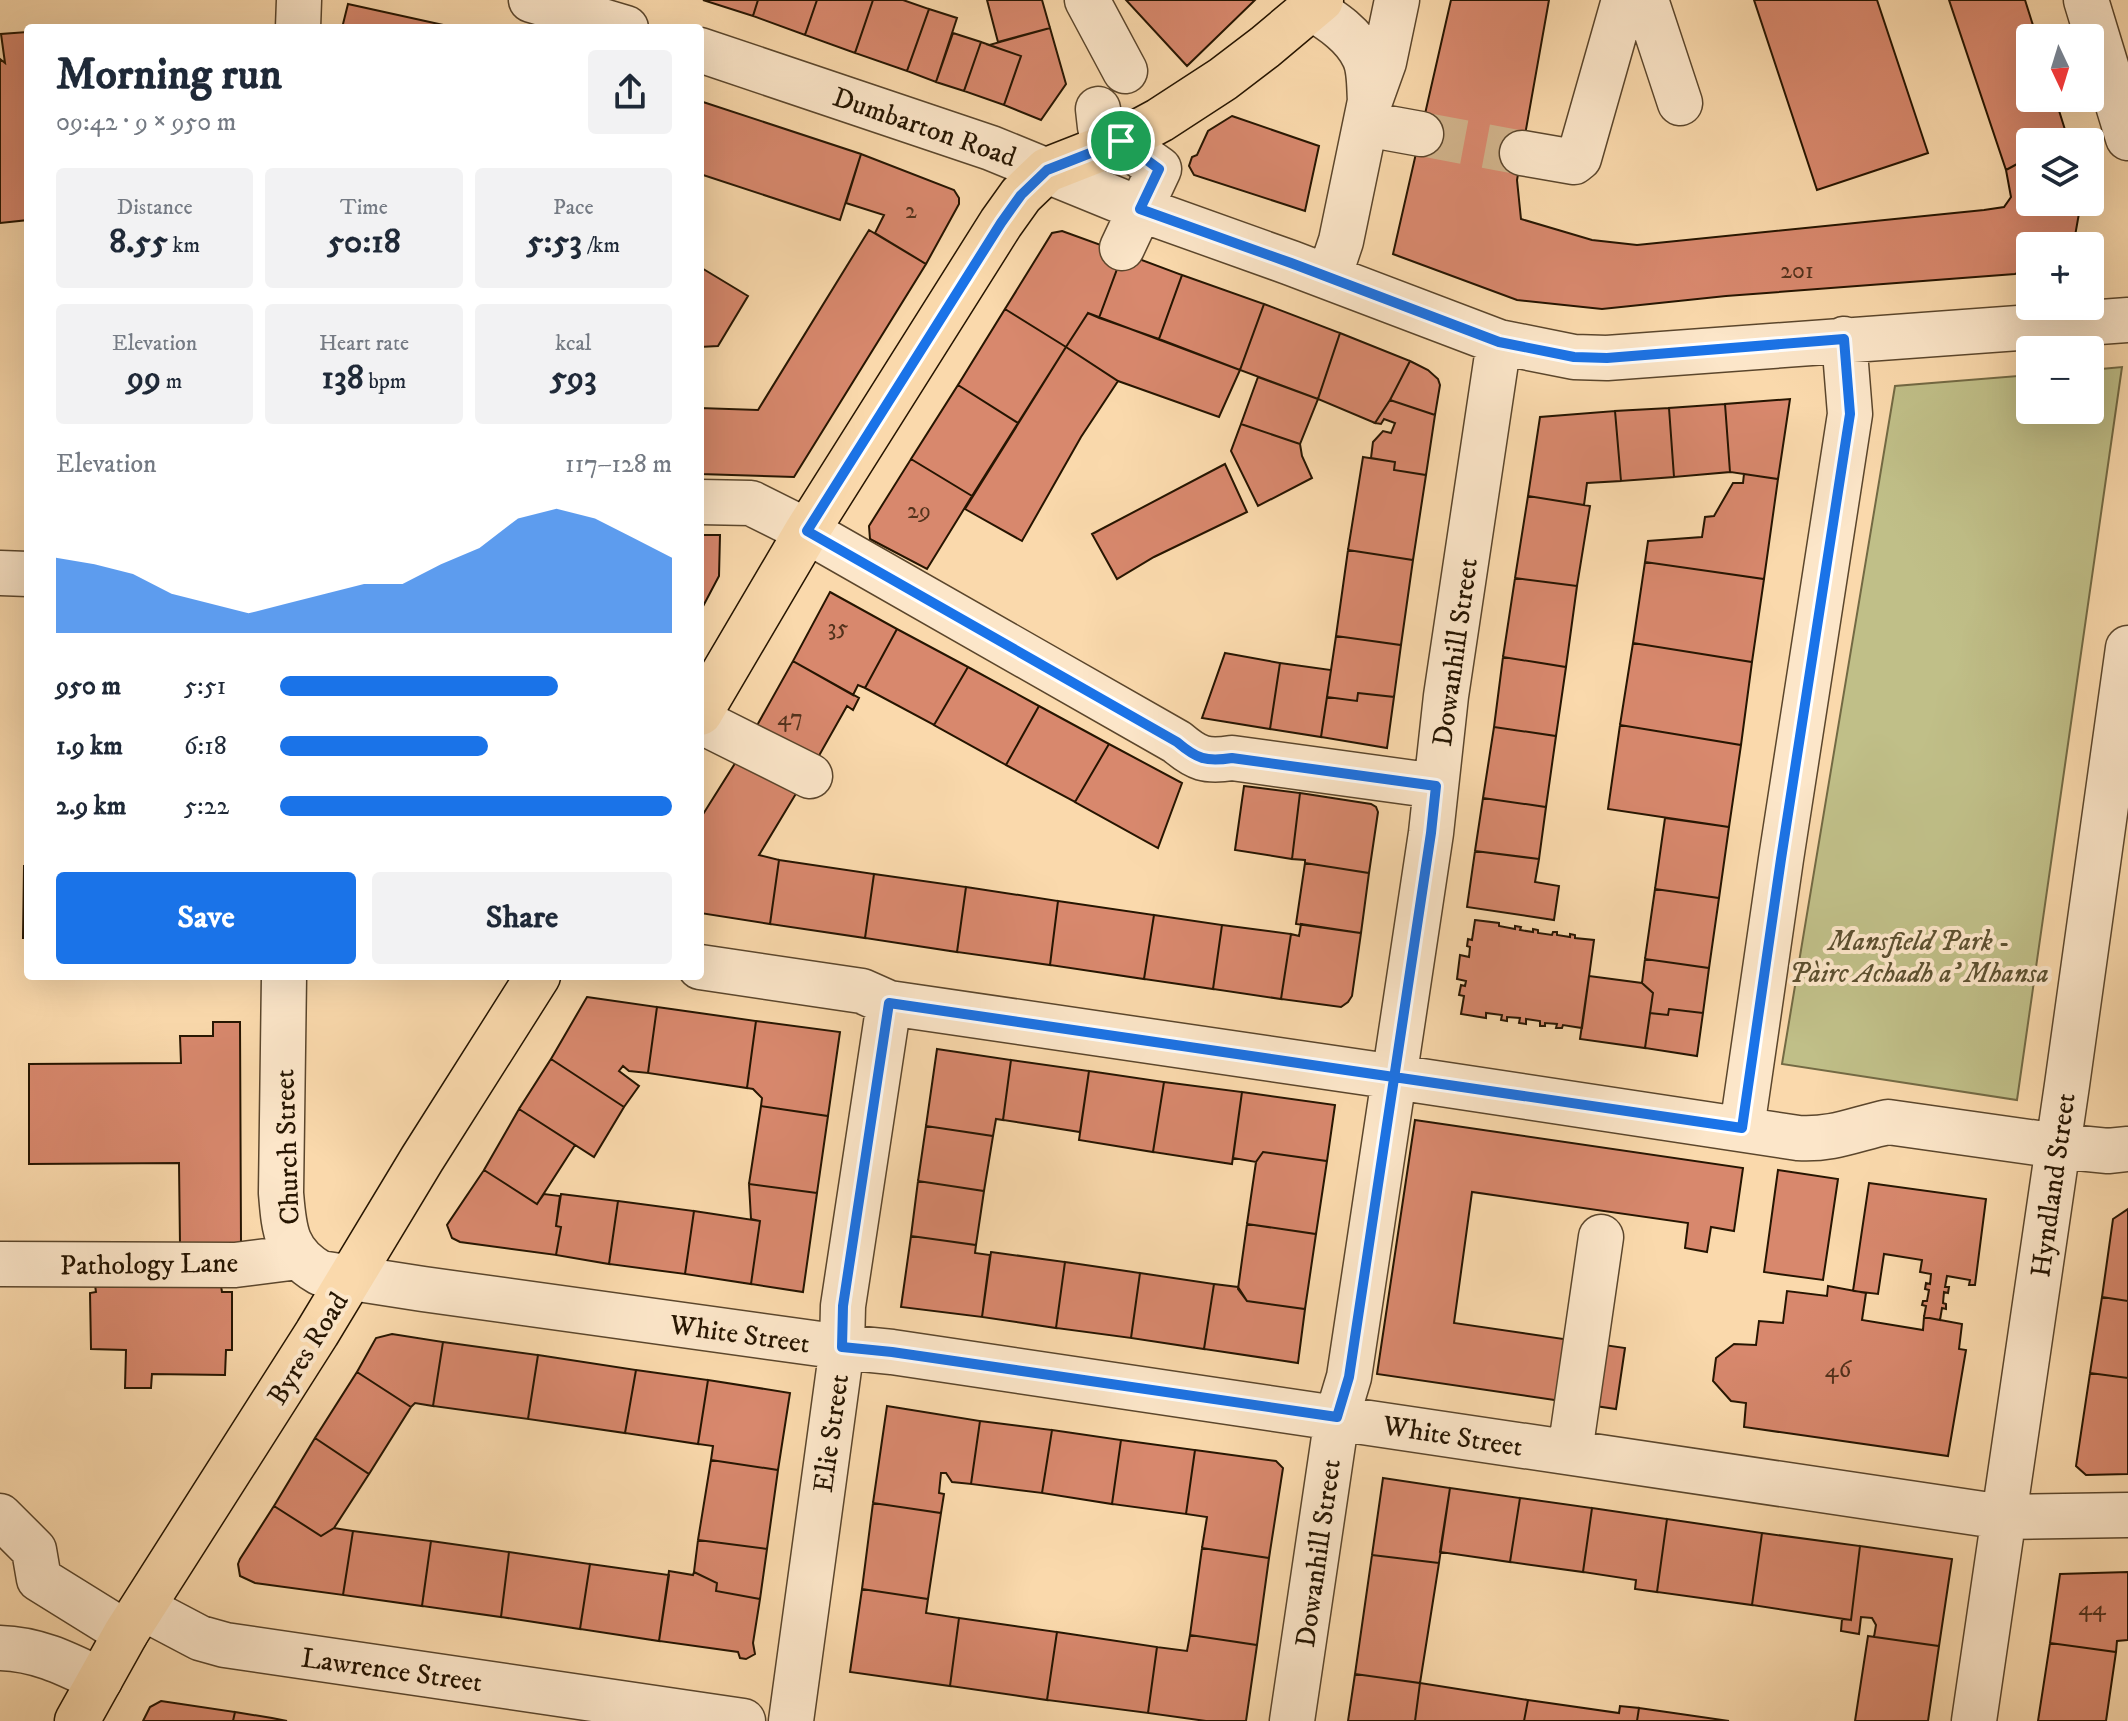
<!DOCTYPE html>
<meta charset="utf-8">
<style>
:root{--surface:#fff;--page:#f2f2f3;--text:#1f2937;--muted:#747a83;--accent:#1a73e8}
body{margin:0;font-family:"IM FELL DW Pica",serif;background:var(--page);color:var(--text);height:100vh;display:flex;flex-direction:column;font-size:30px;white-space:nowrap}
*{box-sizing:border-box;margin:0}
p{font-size:26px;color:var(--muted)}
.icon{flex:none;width:44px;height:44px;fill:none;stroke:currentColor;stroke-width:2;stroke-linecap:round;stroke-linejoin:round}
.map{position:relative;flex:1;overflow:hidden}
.details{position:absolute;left:24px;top:24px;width:680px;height:956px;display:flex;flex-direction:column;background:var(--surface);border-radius:8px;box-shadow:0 8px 32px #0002}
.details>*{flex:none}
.needle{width:52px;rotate:176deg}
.tools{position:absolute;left:2016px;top:24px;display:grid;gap:16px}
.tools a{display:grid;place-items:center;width:88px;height:88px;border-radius:8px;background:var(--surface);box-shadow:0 8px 32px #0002;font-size:40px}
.pin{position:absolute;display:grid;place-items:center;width:68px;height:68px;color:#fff;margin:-34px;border:4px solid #fff;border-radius:50%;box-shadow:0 2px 8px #0007}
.round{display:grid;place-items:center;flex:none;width:84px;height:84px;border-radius:8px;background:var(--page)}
.head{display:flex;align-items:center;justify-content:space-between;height:136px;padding:0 32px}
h1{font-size:44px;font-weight:700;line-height:60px}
.metrics{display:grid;grid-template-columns:repeat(3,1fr);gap:12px;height:136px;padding:8px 32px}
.metrics div{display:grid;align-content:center;border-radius:8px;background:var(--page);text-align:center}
.metrics b{font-size:34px;font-weight:700}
.metrics small{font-size:22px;font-weight:400}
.metrics p{font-size:22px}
.chart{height:224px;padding:16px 32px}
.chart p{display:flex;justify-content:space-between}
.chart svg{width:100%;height:144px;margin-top:8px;fill:var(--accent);opacity:.7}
.button{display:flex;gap:16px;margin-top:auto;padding:16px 32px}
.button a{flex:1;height:92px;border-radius:8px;background:var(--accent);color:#fff;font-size:32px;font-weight:700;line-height:92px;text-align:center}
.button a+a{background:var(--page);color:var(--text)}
ul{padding:0 32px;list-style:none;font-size:26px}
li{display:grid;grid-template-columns:128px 96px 1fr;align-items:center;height:60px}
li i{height:20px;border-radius:10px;background:var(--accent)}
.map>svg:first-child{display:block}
</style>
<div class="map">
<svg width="2128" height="1721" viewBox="0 0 2128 1721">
<rect width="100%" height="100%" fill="#fad9ac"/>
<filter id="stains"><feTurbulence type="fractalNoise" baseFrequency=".0025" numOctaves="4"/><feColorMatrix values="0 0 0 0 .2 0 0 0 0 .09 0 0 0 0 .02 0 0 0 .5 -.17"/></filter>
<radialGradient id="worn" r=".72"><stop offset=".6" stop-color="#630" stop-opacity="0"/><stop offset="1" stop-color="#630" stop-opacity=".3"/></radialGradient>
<path fill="#c0bf88" stroke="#736a44" stroke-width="2" d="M2122 367 2017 1100 1782 1064 1895 386 2030 375V410H2090V370Z"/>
<path fill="#d8886d" stroke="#261501" stroke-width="2" d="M703 0H758L753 16Z
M758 0H817L805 35 753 16Z
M817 0H873L855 53 805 35Z
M873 0H903L929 9 907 71 855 53Z
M987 0H1042L1050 28 998 42Z
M1126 0H1255L1187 66Z
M1451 0H1549L1517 180 1521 219 1592 240 1637 245 1984 210 2004 207 2011 197 2006 170 2030 157V202H2081L2075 236 2064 246H2030V268L2015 274 1726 296 1602 309 1517 300 1393 254Z
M1754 0H1877L1928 153 1817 190Z
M1949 0H2025L2037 38H2030V98H2055L2067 136 2057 142H2030V157L2006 170Z
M348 4 457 28H342Z
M929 9 957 18 936 82 907 71Z
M1050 28 1066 84 1041 120 1004 105 1021 56 989 45Z
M27 32 28 220 0 223V59L5 63 1 34Z
M953 33 981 42 964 91 936 82Z
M981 42 1021 56 1004 105 964 91Z
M700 101 861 154 840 220 700 174Z
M1232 116 1319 146 1305 211 1194 175 1189 166 1192 157 1197 155 1208 131Z
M861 154 954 190 959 198V204L926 264 875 233 884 215 846 203Z
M869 230 926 264 794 477 700 474V408L758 410Z
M1062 231 1123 253 1099 318 1088 313 1066 347 1005 309 1052 233Z
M1123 253 1182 275 1159 339 1099 318Z
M700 267 748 296 718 346 700 347Z
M1182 275 1264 304 1240 370 1159 339Z
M1264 304 1340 333 1318 399 1240 370Z
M1005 309 1066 347 1018 423 958 385Z
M1088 313 1240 370 1219 417 1118 381 1066 347Z
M1340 333 1410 361 1390 400 1375 423 1318 399Z
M1066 347 1118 381 1081 437 1022 541 965 509Z
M1410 361 1428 370 1438 379 1440 385 1435 415 1390 400Z
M1258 377 1318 399 1300 444 1241 424Z
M958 385 1018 423 972 496 911 459Z
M1790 399 1778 479 1730 472 1725 404Z
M1390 400 1435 415 1426 475 1394 470 1395 462 1371 458 1373 442 1383 431 1391 433 1395 423 1384 419 1381 424 1375 423Z
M1725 404 1730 472 1674 477 1669 408Z
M1669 408 1674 477 1621 481 1615 411Z
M1615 411 1621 481 1587 483 1584 505 1528 496 1540 417Z
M1241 424 1300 444 1302 456 1312 478 1258 506 1231 451Z
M1363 457 1395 462 1394 470 1426 475 1413 560 1348 550Z
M911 459 972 496 927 569 870 539 869 526Z
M1225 464 1247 512 1154 557 1117 579 1092 534Z
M1744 474 1778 479 1764 579 1645 562 1648 541 1702 537 1705 517 1714 516 1733 483H1743Z
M1528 496 1590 506 1577 586 1515 578Z
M700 535H720L719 576 700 612Z
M1348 550 1413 560 1401 645 1336 636Z
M1645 562 1764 579 1752 662 1633 643Z
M1515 578 1577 586 1566 667 1503 657Z
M830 592 897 629 865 688 858 685 853 695 793 661Z
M897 629 968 667 934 725 865 688Z
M1336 636 1401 645 1394 697 1358 693 1357 701 1327 697Z
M1633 643 1752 662 1741 745 1620 725Z
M1225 653 1280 663 1270 729 1202 718Z
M1503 657 1566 667 1556 736 1494 727Z
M793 661 859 698 853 710 847 706 816 761 755 729Z
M1280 663 1331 670 1321 737 1270 729Z
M968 667 1039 706 1006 765 934 725Z
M1358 693 1394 697 1387 748 1321 737 1327 697 1357 701Z
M1039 706 1109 744 1075 802 1006 765Z
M1620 725 1741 745 1729 827 1608 809Z
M1494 727 1556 736 1546 807 1483 798Z
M1109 744 1182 783 1158 848 1075 802Z
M739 757 800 787 759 855 779 860 770 924 700 913V819Z
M1244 786 1300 793 1292 859 1235 850Z
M1300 793 1371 804 1376 807 1378 812 1369 873 1305 863V860L1292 859Z
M1483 798 1546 807 1539 859 1475 851Z
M1665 818 1729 827 1719 898 1655 889Z
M1475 851 1539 859 1535 882 1559 886 1554 920 1467 907Z
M779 860 874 874 865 938 770 924Z
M1305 863 1369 873 1361 933 1296 924Z
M24 866H28V938H23Z
M874 874 966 887 957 952 865 938Z
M966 887 1058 901 1050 965 957 952Z
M1655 889 1719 898 1709 968 1645 959Z
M1058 901 1154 915 1144 979 1050 965Z
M1154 915 1222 925 1213 989 1144 979Z
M1475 920 1499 923V926L1515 929V926L1521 927 1520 930 1533 932V929L1538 930V933L1552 935 1553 932H1557V935L1570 937V934L1575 935V938L1594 940 1582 1028 1563 1025 1562 1028H1556L1557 1024 1545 1023V1026H1540V1021L1526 1019V1024L1519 1023 1520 1018 1507 1017V1021L1501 1020 1502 1015 1486 1013V1018L1461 1014 1464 996 1459 995 1461 985 1465 986 1466 981 1457 979 1460 955 1469 957 1470 947 1467 946 1468 939 1472 940Z
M1301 924 1361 933 1352 996 1348 1002 1341 1007 1281 999 1291 934 1299 936Z
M1222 925 1291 934 1281 999 1213 989Z
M1645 959 1709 968 1703 1013 1669 1009 1668 1015 1650 1013 1653 993 1642 983Z
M1589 976 1642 983 1653 993 1645 1048 1580 1039Z
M587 997 657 1007 648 1073 629 1071 623 1066 619 1071 639 1086 624 1107 551 1059Z
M657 1007 756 1021 747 1088 648 1073Z
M1669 1009 1703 1013 1697 1056 1645 1048 1650 1013 1668 1015Z
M756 1021 840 1032 828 1116 761 1106 762 1098 753 1089 747 1088Z
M213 1022H240L241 1244H180L179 1163 29 1164V1064L181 1063 180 1036H213Z
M937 1049 1011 1060 1003 1120 996 1119 993 1136 926 1126Z
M551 1059 624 1107 594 1157 519 1109Z
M1011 1060 1089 1071 1080 1132 1003 1120Z
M1089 1071 1164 1082 1153 1152 1079 1140Z
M1164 1082 1242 1092 1232 1164 1153 1152Z
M1242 1092 1335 1105 1327 1161 1263 1152 1256 1162 1233 1158Z
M761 1106 828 1116 817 1193 749 1184Z
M519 1109 575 1145 537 1204 484 1170Z
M1415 1120 1743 1168 1734 1231 1711 1227 1707 1252 1685 1248 1688 1223 1472 1192 1454 1323 1625 1348 1616 1409 1377 1374Z
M926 1126 993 1136 984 1191 918 1181Z
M1263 1152 1327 1161 1316 1234 1247 1224 1256 1162Z
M484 1170 537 1204 544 1194 560 1196 556 1226 561 1227 556 1255 460 1242 452 1238 447 1225Z
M1778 1170 1838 1179 1823 1280 1764 1272Z
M918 1181 984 1191 976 1245 911 1236Z
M1869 1183 1986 1199 1975 1285H1969L1970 1280 1947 1276 1945 1287H1949L1948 1293 1944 1292 1943 1303 1946 1304V1309L1942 1308 1940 1320 1924 1317 1926 1306 1922 1305 1923 1301H1927L1929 1290 1925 1289 1926 1283 1930 1284 1931 1274 1920 1272 1922 1260 1884 1254 1878 1294 1853 1291Z
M749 1184 817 1193 803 1292 751 1284 760 1221 751 1219Z
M561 1194 618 1201 609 1264 556 1255 561 1227 556 1226Z
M618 1201 694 1211 685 1274 609 1264Z
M2128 1209V1301L2102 1297 2113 1219Z
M694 1211 760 1221 751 1284 685 1274Z
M1247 1224 1316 1234 1305 1309 1247 1301 1238 1289Z
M911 1236 976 1245 975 1253 990 1255 982 1317 901 1307Z
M991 1252 1065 1262 1056 1328 982 1317Z
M1065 1262 1140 1273 1131 1338 1056 1328Z
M1140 1273 1214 1284 1204 1349 1131 1338Z
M1214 1284 1238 1287 1247 1301 1305 1309 1298 1363 1204 1349Z
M95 1285 221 1286 222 1292H232V1350H226L225 1375 152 1374 151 1388H125L126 1350 91 1349 90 1293 96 1292Z
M1828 1286 1866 1293 1862 1320 1923 1330 1924 1317 1962 1324 1959 1349 1966 1350 1948 1456 1744 1427 1746 1403 1731 1401 1713 1381 1716 1358 1734 1344 1756 1345 1759 1321 1783 1323 1787 1291 1827 1296Z
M2102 1297 2128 1301V1378L2090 1373Z
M392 1334 443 1342 433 1406 415 1403 411 1407 357 1372 376 1338Z
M443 1342 538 1355 528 1419 433 1406Z
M538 1355 636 1370 625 1433 528 1419Z
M636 1370 708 1380 698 1444 625 1433Z
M357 1372 411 1407 369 1474 315 1438Z
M2090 1373 2128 1378V1474L2086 1475 2076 1466Z
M708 1380 790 1393 778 1470 711 1460 713 1446 698 1444Z
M887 1406 980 1421 971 1484 952 1482 946 1473H941L939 1493 944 1494 941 1513 873 1503Z
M980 1421 1052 1430 1042 1493 971 1484Z
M1052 1430 1121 1440 1112 1504 1042 1493Z
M315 1438 369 1474 334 1528 321 1536 274 1506Z
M1121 1440 1195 1450 1186 1514 1112 1504Z
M1195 1450 1276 1461 1283 1468 1269 1558 1202 1548 1207 1517 1186 1514Z
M711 1460 778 1470 767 1549 698 1540Z
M1383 1478 1450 1488 1439 1563 1372 1555Z
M1450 1488 1520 1498 1510 1562 1440 1552Z
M1520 1498 1592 1508 1583 1572 1510 1562Z
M873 1503 941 1513 928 1599 862 1589Z
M274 1506 321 1536 334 1528 353 1531 343 1595 255 1583 240 1576 238 1564 240 1559Z
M1592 1508 1667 1519 1657 1592 1635 1589 1636 1580 1583 1572Z
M1667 1519 1762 1533 1752 1605 1657 1592Z
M353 1531 431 1541 422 1606 343 1595Z
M1762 1533 1860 1546 1851 1620 1752 1605Z
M698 1540 767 1549 760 1599 716 1591 717 1583 694 1572Z
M431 1541 509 1552 501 1617 422 1606Z
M1860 1546 1952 1559 1939 1646 1874 1637 1876 1625 1872 1618 1861 1617 1859 1634 1841 1631 1842 1619 1851 1620Z
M1202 1548 1269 1558 1257 1645 1190 1635Z
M509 1552 590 1564 580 1629 501 1617Z
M1372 1555 1439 1563 1420 1683 1355 1674Z
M590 1564 669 1575 659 1641 580 1629Z
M669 1571 693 1575 694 1572 717 1583 716 1591 760 1599 753 1643 755 1654 746 1659 740 1658 738 1652 659 1641Z
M2128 1572V1640L2117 1641 2116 1652 2050 1643 2060 1574Z
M862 1589 928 1599 926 1613 959 1618 950 1686 850 1672Z
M959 1618 1057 1632 1047 1700 950 1686Z
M1057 1632 1157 1647 1148 1713 1047 1700Z
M1190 1635 1257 1645 1246 1721H1206L1148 1713 1157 1647 1187 1651Z
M1868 1636 1939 1646 1928 1721H1855Z
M2050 1643 2116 1652 2106 1721H2038Z
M1355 1674 1420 1683 1415 1721H1348Z
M1420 1683 1528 1700 1524 1721H1415Z
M1528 1700 1619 1713 1620 1706 1639 1708 1637 1721H1524Z
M161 1701 235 1712 233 1721H143L150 1707Z
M1639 1708 1729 1721H1637Z
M235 1712 272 1718 287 1721H233Z"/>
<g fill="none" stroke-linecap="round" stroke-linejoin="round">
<path stroke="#d0b28a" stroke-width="44" stroke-dasharray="44 22" stroke-linecap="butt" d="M1421 134 1522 153"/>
<g stroke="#5b462c" stroke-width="47">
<path id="minor" d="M531 0 626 28
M1087 0 1125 71
M1646 0 1680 103
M2086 0 2128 138
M1313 9C1332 21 1354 35 1364 57 1370 69 1369 87 1370 101
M298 28 299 0
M700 50 991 148 1140 209 1291 263 1499 342 1574 357 1607 358 2128 320
M1098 109 1100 127 1159 169 1122 248
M1366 124 1421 134
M1522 153 1574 162 1579 158 1624 0
M1329 277 1341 241 1370 101 1384 62 1397 0
M700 502 751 503 807 531 1177 742C1197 759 1206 762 1232 758L1436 786
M0 573 28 574
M700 721 810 776
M700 967 862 991 889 1003 1395 1077 1798 1138C1834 1140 1855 1129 1888 1122L2058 1146 2108 1151 2128 1149
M284 976 281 1193C284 1229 285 1253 320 1273L423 1289 842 1347 892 1352 2003 1517 2128 1515
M1742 1128 1781 859 1850 414 1844 339
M0 1264 235 1265 298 1257
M1570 1452 1601 1237
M0 1516 34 1550 39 1579 126 1633
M143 1608 200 1638 225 1645 743 1721
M0 1648C38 1649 67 1664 100 1680
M791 1721 842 1347 843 1306 889 1003
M1292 1721 1337 1417 1349 1377 1431 833 1446 696 1499 342
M1974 1721 2067 1085 2128 648"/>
</g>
<g stroke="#261501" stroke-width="47">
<path id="major" d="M700 713 807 531 1001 223 1021 195 1047 170 1121 141 1160 120 1223 79 1265 47 1321 0
M77 1721 126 1633 317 1333 422 1159 538 976"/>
</g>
<use href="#minor" stroke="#fce6c9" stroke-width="44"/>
<use href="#major" stroke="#fad9ac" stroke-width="44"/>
</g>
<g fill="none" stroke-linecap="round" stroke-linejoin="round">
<g stroke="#fff" stroke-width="16">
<path id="route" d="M1121 141 1047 170 1021 195 1001 223 807 531 1177 742C1197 759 1206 762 1232 758L1436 786 1431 833 1349 1377 1337 1417 892 1352 842 1347 843 1306 889 1003 1742 1128 1781 859 1850 414 1844 339 1607 358 1574 357 1499 342 1291 263 1140 209 1159 169 1121 141"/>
</g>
<use href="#route" stroke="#1a73e8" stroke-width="10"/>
</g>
<g text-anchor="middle" stroke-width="8" stroke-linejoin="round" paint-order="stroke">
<g font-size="24" fill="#52321c">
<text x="911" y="218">2</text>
<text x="1797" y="278">201</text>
<text x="919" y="518">29</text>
<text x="838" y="635">35</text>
<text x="790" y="725">47</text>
<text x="1838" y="1377">46</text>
<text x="2092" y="1615">44</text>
</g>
<g font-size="28" fill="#261501" stroke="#fce6c9">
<text transform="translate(925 126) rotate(19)" y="10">Dumbarton Road</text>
<text transform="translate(1454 652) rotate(-82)" y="10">Dowanhill Street</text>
<text transform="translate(286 1147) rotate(-92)" y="10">Church Street</text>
<text transform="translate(2052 1185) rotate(-82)" y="10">Hyndland Street</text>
<text transform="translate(149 1263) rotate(-1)" y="10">Pathology Lane</text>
<text transform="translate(740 1333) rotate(8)" y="10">White Street</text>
<text transform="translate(307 1348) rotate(-58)" y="10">Byres Road</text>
<text transform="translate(830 1433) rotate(-82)" y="10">Elie Street</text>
<text transform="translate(1453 1435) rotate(9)" y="10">White Street</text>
<text transform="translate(1317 1553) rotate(-82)" y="10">Dowanhill Street</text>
<text transform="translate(392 1669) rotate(8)" y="10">Lawrence Street</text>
</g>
<g font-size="28" font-style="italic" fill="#5c5030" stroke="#fce6c9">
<text x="1919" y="950">Mansfield Park -<tspan x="1919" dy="32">Pàirc Achadh a' Mhansa</tspan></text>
</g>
</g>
<rect width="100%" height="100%" filter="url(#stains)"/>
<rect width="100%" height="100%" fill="url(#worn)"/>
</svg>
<div class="tools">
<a><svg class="needle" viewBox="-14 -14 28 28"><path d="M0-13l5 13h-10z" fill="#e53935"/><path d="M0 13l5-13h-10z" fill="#747a83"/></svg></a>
<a><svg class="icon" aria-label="layers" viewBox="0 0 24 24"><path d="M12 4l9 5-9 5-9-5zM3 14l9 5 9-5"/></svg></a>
<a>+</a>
<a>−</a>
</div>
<div class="pin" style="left:1121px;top:141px;background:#1e9e55"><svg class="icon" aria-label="arrive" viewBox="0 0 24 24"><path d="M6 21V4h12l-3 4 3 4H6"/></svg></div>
<section class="details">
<div class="head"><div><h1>Morning run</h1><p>09:42 · 9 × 950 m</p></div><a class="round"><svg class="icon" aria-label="share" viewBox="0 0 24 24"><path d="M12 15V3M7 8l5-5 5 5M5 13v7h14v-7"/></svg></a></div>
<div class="metrics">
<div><p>Distance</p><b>8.55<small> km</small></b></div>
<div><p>Time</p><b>50:18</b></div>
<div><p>Pace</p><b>5:53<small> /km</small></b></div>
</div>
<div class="metrics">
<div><p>Elevation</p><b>99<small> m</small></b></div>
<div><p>Heart rate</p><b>138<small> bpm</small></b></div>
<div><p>kcal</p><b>593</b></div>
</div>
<div class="chart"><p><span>Elevation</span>117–128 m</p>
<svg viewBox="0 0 160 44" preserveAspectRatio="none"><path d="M0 44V21L10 23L20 26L30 32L40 35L50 38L60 35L70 32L80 29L90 29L100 23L110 18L120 9L130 6L140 9L150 15L160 21V44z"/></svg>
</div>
<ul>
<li><b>950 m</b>5:51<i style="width:71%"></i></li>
<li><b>1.9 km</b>6:18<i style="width:53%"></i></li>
<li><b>2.9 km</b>5:22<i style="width:100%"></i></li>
</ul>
<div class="button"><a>Save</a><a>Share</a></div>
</section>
</div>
